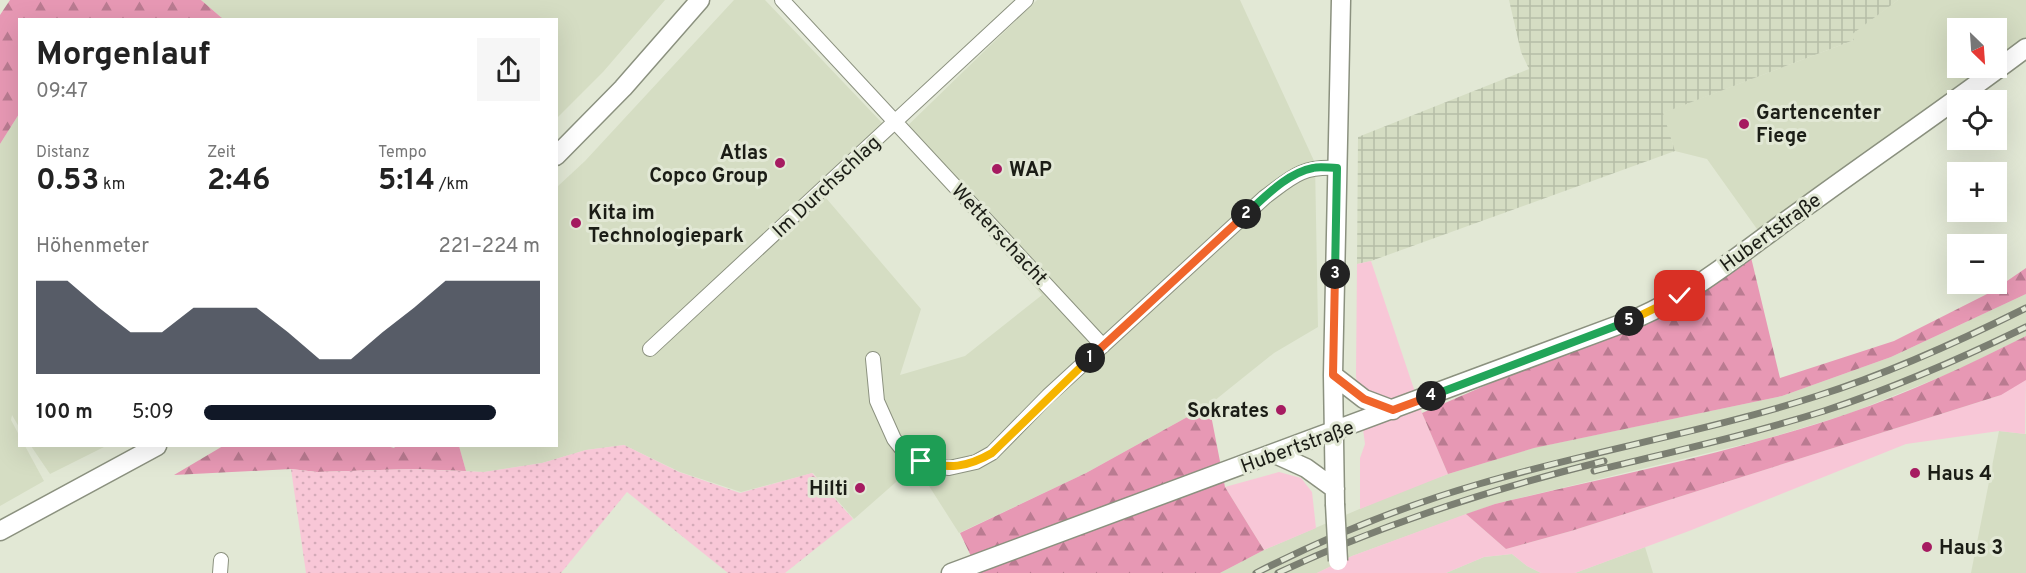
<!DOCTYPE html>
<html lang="de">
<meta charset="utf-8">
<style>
:root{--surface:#fff;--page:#f6f6f6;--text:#222;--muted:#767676;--accent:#111827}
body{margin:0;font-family:Overpass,sans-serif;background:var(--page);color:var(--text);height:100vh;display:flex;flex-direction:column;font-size:22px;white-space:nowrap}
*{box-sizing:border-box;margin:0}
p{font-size:20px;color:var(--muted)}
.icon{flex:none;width:33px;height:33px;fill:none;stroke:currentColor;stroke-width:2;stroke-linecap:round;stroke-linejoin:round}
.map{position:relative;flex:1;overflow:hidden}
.panel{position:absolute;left:18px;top:18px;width:540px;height:429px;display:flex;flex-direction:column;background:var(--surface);border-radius:0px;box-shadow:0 6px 24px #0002}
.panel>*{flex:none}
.needle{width:39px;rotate:155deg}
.controls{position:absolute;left:1947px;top:18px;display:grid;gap:12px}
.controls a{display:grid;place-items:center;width:60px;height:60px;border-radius:0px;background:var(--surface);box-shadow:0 6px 24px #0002;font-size:30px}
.pin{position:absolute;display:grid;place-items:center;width:51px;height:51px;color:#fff;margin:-26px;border-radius:12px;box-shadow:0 3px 9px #0006}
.km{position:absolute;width:30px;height:30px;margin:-15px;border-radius:50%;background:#222;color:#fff;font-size:16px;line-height:30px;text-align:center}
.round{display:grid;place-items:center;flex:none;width:63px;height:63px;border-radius:0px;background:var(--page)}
.headline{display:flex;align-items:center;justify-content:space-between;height:102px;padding:0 18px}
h1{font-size:33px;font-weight:700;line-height:45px}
.figures{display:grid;grid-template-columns:repeat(3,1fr);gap:9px;height:102px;padding:6px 18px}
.figures div{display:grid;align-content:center}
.figures b{font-size:30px;font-weight:700}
.figures small{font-size:16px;font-weight:400}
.figures p{font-size:16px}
.chart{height:168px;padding:12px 18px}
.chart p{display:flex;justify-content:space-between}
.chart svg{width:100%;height:108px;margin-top:6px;fill:var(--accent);opacity:.7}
ul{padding:0 18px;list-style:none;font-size:20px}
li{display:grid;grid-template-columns:96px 72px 1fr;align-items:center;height:45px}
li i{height:15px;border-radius:8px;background:var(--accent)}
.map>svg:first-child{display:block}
</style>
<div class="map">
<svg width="2026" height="573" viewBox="0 0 2026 573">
<defs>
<pattern id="industrial-grid" width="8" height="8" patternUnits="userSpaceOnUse" patternTransform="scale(1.5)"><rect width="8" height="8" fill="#d5ddc3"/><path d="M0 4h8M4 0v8" fill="none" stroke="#b6bda7"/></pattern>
<pattern id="forest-firs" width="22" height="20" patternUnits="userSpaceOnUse" patternTransform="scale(1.5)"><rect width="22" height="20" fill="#e798b4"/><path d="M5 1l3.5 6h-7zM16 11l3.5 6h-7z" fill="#ba7b91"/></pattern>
<pattern id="garden-dots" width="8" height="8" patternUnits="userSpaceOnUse" patternTransform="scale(1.5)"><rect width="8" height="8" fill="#f8c7d7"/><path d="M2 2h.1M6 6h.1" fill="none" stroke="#d4aab8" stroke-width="1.8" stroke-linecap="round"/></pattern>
</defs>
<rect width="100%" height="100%" fill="#e2e8d5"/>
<path fill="#d5ddc3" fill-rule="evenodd" d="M201 0H665L603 72 557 118 556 20 223 19Z
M734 0H765L885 126 826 198 921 309 900 375 965 356 1042 295 898 135 1037 0H1240L1315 163 1318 327 1274 353 1209 405 1084 474 959 533 922 475 912 468 854 519 813 473 741 492 680 472 624 445 586 450 542 463 484 472 466 471 459 446H556L557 187 585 161Z
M1898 0H2026V46L1762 236 1707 159 1675 151 1662 113 1854 40 1850 35ZM1958 28H1996V68H1958Z
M19 114V427L12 415 11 420 19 435 20 446H25L44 481 0 506V144Z
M2026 294V336L1958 370 1848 414 1762 440 1495 504 1352 556 1317 573H1220L1264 550 1406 489 1448 474 1533 448 1782 396 1891 357Z
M1999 431 2026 434V573H1971Z
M31 446H106L50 474Z
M1645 547 1653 573H1575Z
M1512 554 1527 566 1541 573H1446L1484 557Z"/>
<path fill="url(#industrial-grid)" d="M1509 0H1898L1851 35 1854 40 1663 113 1675 151 1371 261 1357 264 1358 137 1529 69 1521 52Z"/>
<path fill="#f8c7d7" d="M1371 261 1422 413 1448 474 1360 509V458L1365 444 1356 376 1357 264Z
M2026 379 2025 434 1999 431 1906 444 1689 531 1575 573H1541L1527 566 1512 554 1484 557 1446 573H1317L1352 556 1466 514 1506 549 1571 531 1998 396Z
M1279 472 1301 478 1312 492 1316 528 1264 550 1225 487Z"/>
<path fill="url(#forest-firs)" d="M10 0H201L223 19 20 20 19 114 0 144V15Z
M1749 249 1780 378 1894 341 1991 292 2026 268V294L1891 357 1782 396 1534 448 1448 474 1422 413 1636 320Z
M2026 336V380L2001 395 1571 531 1506 549 1466 514 1495 504C1612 476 1733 453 1847 414 1909 393 1968 365 2026 336Z
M1209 405 1225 487 1264 550 1220 573H979L960 533 1086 473Z
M223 446H387L394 448 396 446H459L466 471 412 469 317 472 291 469 174 475Z"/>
<path fill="url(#garden-dots)" d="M624 445 679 472 740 493 812 473 853 519 785 573H728L627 492 561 573H306L291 469 317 472 412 469 484 472 542 463 586 450Z"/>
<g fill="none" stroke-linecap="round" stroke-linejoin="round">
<g stroke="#8b917f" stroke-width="16">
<path id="street" d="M782 0 1103 346
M650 349 1026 0
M873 359 877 401 894 439 905 453 935 466 949 468 976 462 992 453 1048 396 1265 197C1292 177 1301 166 1337 168
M220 573 221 560"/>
</g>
<g stroke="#8b917f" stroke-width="21">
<path id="secondary" d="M556 156 623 88 700 0
M1333 375 1364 399 1393 410
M1275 454 1306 468 1335 489
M1335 504 1333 375 1341 0
M0 531 157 446
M951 573 1637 318C1698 291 1750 246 1804 208 1878 154 1953 103 2026 48"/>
</g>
<use href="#street" stroke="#fff" stroke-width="14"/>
<use href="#secondary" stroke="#fff" stroke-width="18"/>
<g stroke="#7b7f72" stroke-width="7">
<path id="rail" d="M1594 471C1671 452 1748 435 1824 411 1894 388 1960 359 2026 327
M1256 573C1327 537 1403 506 1479 484 1591 451 1706 432 1817 396 1890 373 1958 342 2026 308
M1278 573C1382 524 1492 489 1604 461"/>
</g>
<use href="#rail" stroke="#e2e8d5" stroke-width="4.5" stroke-dasharray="14" stroke-linecap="butt"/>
<g stroke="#8b917f" stroke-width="21" stroke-linecap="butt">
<path id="secondary-bridge" d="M1335 504 1338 561"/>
</g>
<use href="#secondary-bridge" stroke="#fff" stroke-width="18"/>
</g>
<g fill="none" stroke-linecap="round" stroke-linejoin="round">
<g stroke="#fff" stroke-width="12">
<path id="split-1" d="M921 461C948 470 968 467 992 453L1090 358"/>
</g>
<g stroke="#fff" stroke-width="12">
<path id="split-2" d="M1090 358 1246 214"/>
</g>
<g stroke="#fff" stroke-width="12">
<path id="split-3" d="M1246 214C1265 197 1287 173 1313 168 1320 166 1329 168 1337 168L1335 274"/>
</g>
<g stroke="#fff" stroke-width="12">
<path id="split-4" d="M1335 274 1333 375 1364 399 1393 410 1431 396"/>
</g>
<g stroke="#fff" stroke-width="12">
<path id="split-5" d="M1431 396 1629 321"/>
</g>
<g stroke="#fff" stroke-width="12">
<path id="split-6" d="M1629 321 1680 296"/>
</g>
<use href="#split-1" stroke="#f5b400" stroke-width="8"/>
<use href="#split-2" stroke="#f0652b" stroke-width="8"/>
<use href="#split-3" stroke="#22a559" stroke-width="8"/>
<use href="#split-4" stroke="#f0652b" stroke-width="8"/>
<use href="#split-5" stroke="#22a559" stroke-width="8"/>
<use href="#split-6" stroke="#f5b400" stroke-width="8"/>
</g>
<g fill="#a61b61" stroke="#e2e8d5" stroke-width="2">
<circle cx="1744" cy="124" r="6"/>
<circle cx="780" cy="163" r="6"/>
<circle cx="997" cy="169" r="6"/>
<circle cx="576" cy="223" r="6"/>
<circle cx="1281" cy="410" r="6"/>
<circle cx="1915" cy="473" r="6"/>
<circle cx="860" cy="488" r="6"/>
<circle cx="1927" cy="547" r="6"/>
</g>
<g text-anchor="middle" stroke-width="6" stroke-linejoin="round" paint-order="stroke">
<g font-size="20" font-weight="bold" fill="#1b1d16" stroke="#e2e8d5" text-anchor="start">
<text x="1756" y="119">Gartencenter<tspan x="1756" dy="23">Fiege</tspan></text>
<text x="768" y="159" text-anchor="end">Atlas<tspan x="768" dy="23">Copco Group</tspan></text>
<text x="1009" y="176">WAP</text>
<text x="588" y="219">Kita im<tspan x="588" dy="23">Technologiepark</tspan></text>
<text x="1269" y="417" text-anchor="end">Sokrates</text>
<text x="1927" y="480">Haus 4</text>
<text x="848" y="495" text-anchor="end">Hilti</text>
<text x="1939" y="554">Haus 3</text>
</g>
<g font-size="20" fill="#1b1d16" stroke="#e2e8d5">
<text transform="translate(826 186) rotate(-43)" y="7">Im Durchschlag</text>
<text transform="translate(1770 232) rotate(-36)" y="7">Hubertstraße</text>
<text transform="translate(1000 234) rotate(47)" y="7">Wetterschacht</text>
<text transform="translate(1297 446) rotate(-20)" y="7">Hubertstraße</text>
</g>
</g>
</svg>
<div class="controls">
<a><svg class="needle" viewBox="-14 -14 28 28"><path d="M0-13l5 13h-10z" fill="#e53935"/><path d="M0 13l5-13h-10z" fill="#767676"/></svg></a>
<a><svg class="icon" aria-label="locate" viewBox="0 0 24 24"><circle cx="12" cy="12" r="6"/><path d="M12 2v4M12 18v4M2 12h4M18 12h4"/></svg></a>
<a>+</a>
<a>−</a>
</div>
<div class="pin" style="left:921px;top:461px;background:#1e9e55"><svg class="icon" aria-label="arrive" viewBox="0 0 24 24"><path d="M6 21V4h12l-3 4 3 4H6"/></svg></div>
<div class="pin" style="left:1680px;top:296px;background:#d93025"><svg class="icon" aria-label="check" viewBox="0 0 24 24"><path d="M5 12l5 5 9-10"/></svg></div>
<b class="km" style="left:1090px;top:358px">1</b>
<b class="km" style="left:1246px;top:214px">2</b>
<b class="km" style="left:1335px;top:274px">3</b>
<b class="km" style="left:1431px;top:396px">4</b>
<b class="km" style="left:1629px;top:321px">5</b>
<section class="panel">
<div class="headline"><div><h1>Morgenlauf</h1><p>09:47</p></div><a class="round"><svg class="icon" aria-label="share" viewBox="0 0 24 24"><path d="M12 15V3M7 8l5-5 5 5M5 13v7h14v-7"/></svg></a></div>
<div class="figures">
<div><p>Distanz</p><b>0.53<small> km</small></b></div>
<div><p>Zeit</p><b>2:46</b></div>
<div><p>Tempo</p><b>5:14<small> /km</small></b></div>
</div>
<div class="chart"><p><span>Höhenmeter</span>221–224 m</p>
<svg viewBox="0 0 160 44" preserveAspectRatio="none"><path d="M0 44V6L10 6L20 17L30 27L40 27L50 17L60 17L70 17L80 27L90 38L100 38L110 27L120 17L130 6L140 6L150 6L160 6V44z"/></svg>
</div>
<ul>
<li><b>100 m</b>5:09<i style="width:87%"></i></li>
</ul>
</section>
</div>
